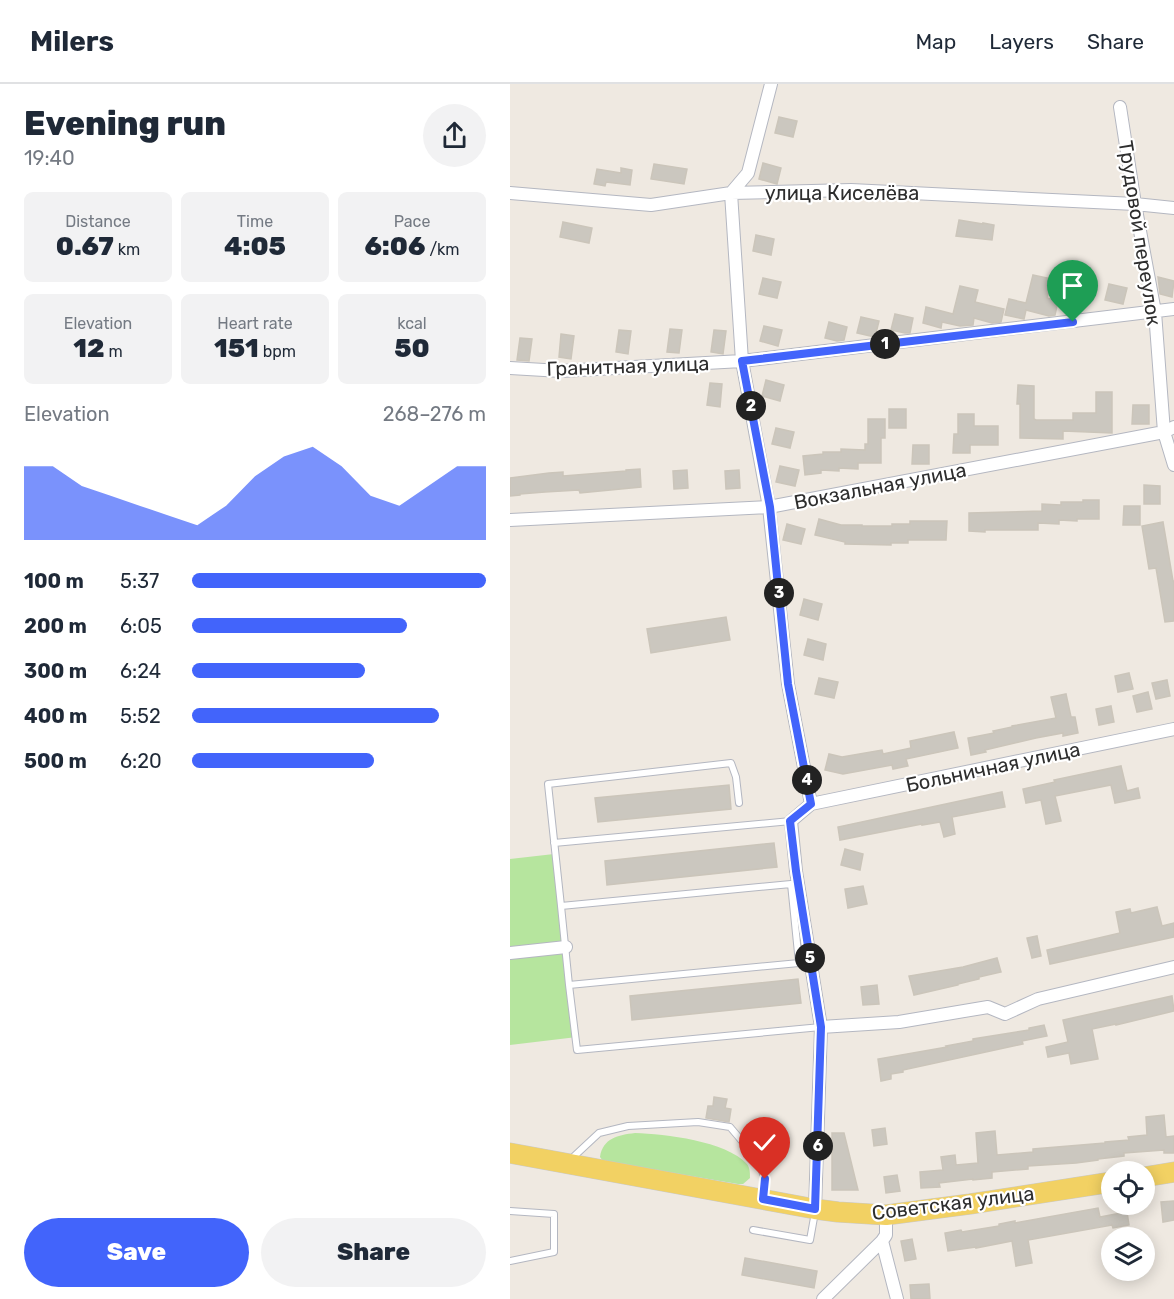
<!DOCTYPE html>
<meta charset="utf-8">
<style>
:root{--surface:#fff;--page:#f2f2f3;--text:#1f2937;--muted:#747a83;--line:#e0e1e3;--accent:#4264fb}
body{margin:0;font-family:Rubik,sans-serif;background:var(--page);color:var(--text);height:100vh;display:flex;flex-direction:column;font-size:22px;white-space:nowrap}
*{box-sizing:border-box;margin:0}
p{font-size:20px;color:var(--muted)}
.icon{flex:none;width:33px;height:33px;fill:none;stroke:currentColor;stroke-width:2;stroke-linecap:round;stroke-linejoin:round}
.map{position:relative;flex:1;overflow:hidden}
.side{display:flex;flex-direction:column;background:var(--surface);width:510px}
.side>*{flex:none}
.buttons{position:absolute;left:591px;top:1077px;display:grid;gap:12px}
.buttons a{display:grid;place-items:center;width:54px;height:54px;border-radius:50%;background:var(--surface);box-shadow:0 3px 15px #0003;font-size:30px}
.pin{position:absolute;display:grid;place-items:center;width:51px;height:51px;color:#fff;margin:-62px -26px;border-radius:50% 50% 50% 0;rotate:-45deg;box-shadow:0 0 6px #0007}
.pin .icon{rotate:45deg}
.km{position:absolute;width:30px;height:30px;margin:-15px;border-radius:50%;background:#222;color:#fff;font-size:16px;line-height:30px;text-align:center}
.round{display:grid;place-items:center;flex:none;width:63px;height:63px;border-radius:32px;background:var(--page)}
.head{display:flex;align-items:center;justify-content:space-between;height:102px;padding:0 24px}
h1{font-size:33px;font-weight:800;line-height:45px}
.metrics{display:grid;grid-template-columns:repeat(3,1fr);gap:9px;height:102px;padding:6px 24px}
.metrics div{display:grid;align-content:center;border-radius:9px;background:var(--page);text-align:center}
.metrics b{font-size:26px;font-weight:800}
.metrics small{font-size:16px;font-weight:400}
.metrics p{font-size:16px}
.chart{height:168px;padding:12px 24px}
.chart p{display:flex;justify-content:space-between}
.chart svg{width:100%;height:108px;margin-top:6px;fill:var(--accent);opacity:.7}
.action{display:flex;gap:12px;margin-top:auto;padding:12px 24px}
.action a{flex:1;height:69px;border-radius:36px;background:var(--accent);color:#fff;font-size:24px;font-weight:800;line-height:69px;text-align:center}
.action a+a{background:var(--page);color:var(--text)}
ul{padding:0 24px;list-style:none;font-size:20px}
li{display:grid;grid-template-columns:96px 72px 1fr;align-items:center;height:45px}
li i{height:15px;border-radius:8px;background:var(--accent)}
header{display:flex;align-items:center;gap:36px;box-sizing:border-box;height:84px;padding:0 30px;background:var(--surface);border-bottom:2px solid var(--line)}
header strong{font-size:28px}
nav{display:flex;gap:33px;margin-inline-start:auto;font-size:21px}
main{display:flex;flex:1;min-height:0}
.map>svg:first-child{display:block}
</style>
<header>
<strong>Milers</strong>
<nav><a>Map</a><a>Layers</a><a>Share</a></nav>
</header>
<main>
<section class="side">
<div class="head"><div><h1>Evening run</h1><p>19:40</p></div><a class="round"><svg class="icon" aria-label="share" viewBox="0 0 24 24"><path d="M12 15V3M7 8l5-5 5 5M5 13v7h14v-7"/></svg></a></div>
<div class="metrics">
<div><p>Distance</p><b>0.67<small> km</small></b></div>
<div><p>Time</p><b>4:05</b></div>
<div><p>Pace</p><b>6:06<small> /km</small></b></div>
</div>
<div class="metrics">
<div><p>Elevation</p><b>12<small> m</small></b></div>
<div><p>Heart rate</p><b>151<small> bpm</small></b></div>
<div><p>kcal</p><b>50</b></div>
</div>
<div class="chart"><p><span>Elevation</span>268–276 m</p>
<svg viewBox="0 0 160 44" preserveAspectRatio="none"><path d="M0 44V14L10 14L20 22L30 26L40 30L50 34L60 38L70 30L80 18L90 10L100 6L110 14L120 26L130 30L140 22L150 14L160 14V44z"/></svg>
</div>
<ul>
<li><b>100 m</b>5:37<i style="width:100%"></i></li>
<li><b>200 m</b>6:05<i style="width:73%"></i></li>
<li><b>300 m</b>6:24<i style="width:59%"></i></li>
<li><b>400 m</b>5:52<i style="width:84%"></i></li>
<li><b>500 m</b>6:20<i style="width:62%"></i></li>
</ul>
<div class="action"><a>Save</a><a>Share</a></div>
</section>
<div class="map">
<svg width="664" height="1215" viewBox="0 0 664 1215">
<rect width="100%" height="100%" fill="#efe9e1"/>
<path fill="#b6e59e" d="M44 770 67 953 0 961V775Z
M125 1049C155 1050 216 1057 237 1080 240 1084 240 1089 240 1094L233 1100H228L93 1077 90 1073C93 1054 108 1051 125 1049Z"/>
<path fill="#cbc7bf" stroke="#cbc5ba" stroke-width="1.5" d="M269 33 287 37 283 53 265 49Z
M253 79 271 84 267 100 249 95Z
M144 80 177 85 174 100 141 95Z
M111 84 122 86 120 101 96 98 95 102 84 100 87 85 111 89Z
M449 136 473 140V139L484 141 482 156 446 152Z
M53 138 82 144 79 159 50 153Z
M246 151 264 155 261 171 243 167Z
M523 191 542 195 537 214 548 217 545 231 539 232 516 226 514 235 495 231 499 215 516 219Z
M648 193 664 197 662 213 650 210Z
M253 194 271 198 267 214 249 210Z
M599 200 617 204 613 220 595 216Z
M450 202 468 206 465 218 494 225 491 238 482 239 464 234 463 241 450 242 432 238 431 244 413 239 416 223 443 230Z
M385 230 403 234 400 249H395L381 246Z
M351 233 369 237 365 253 347 249Z
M319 238 337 243 334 256 327 257 315 254Z
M254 242 272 246 268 262 250 257Z
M160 245 172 246 169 269 157 268Z
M109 246 121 247 118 270 106 268Z
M204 246 216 247 213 270 201 268Z
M51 250 64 252 61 275 49 273Z
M10 254 22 255 19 277 7 276Z
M256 296 274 301 270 317 252 312Z
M200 299 212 300 210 323 197 321Z
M508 301 524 302V335L526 336H563V329H586V308H602V349L553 347V355L510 354V320H507Z
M623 321H639V340H622Z
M379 325H396V344H379Z
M448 330H464V342H488V361H460V369H443L444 350H448Z
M358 335H375V354H371V379H348V385L329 384V387L311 386V389L295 391 293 372 313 370V368H331V365L355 366V360H358Z
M266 344 284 348 280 364 262 360Z
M403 361H419V380H402Z
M270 382 289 386 285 402 266 398Z
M130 385 131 403 70 409 69 406 35 408 10 410V411L0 412V394L39 389 53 388V392L116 387V386Z
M177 386 178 404 164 405 163 387Z
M229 386 230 404 216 405 215 387Z
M634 401 650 402V420H634Z
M573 416H589V435H567V437L549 436V440L528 439V446H475V448L459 447V429L532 427V420L551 421V418H573Z
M614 422H630V441H613Z
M309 435 331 441H352V442H382V440H400V437H437L436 456H398V459H381V461L335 460V458L305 451Z
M653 438 663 497H664V537L655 538 646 484 639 485 632 442Z
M277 440 295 445 291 460 273 456Z
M294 515 312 520 308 536 290 531Z
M216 533 220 556 141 569 137 545Z
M298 555 316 560 313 576 294 571Z
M619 589 623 605 608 608 605 592Z
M309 594 328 598 324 614 305 610Z
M657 596 660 612 646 615 642 599Z
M638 608 642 625 627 628 623 612Z
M556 610 561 633H565L568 649 553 652V649L526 654 475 666 476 668 461 671 458 654 484 649 483 647 502 643V642L546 634 541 613Z
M601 622 604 638 589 641 586 625Z
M444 648 448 664 396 675 398 682 383 685 382 681 333 690 315 686 319 670 332 673 372 666 373 670 401 664 400 657Z
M611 682 617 707 628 704 630 714 605 719 601 701 545 712 551 737 536 740 531 716 516 719 513 705 545 698 544 696Z
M219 701 221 725 88 738 85 714Z
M492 708 495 723 442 733 445 750 434 753 430 738 412 741V740L330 756 328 743Z
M264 759 267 783 97 801 95 777Z
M335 765 353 770 350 786 331 781Z
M353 802 357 820 338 824 335 805Z
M647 823 652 842 664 839V853L540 880 537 866 610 849 606 828 620 825 621 829Z
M527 852 531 872 522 874 517 854Z
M487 874 491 888 469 893V895L448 900V901L404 911 399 892 453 883Z
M288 895 291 919 122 936 120 912Z
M367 901 369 920 353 921 351 903Z
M662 912 664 927 606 941V940L582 945 588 975 561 980 559 969 538 973 536 963 558 958 553 936Z
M534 941 537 952 512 957 513 960 393 986V988L381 990V995L371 997 368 975 437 963 436 962 463 957V955L519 946V944Z
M204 1013 217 1015 215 1024 221 1025 219 1038 196 1034 198 1022H203Z
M654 1031 656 1053 664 1052V1069H654V1066L614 1069V1072L588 1075V1076L566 1079 518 1082V1085L482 1088V1094L463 1096V1095L429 1099 430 1103 411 1104 410 1088 433 1086 431 1073 445 1071 446 1081 468 1079 466 1049 485 1047 487 1071 523 1068V1065L595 1059V1058L619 1056 618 1053 637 1051 636 1033Z
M375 1044 377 1060 364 1062 362 1046Z
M322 1049H334L348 1106H322Z
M387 1091 390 1107 376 1109 374 1093Z
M664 1117V1136L653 1138 651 1118Z
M588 1124 590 1133 617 1128 619 1141 603 1144 602 1141 518 1156 522 1179 506 1182 502 1157 466 1164V1163L438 1167 435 1149 451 1146 452 1148 489 1142V1140L505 1137V1139Z
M402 1155 406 1175 395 1177 391 1157Z
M235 1174 307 1187 304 1204 232 1191Z
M419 1200 420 1215H401L400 1201Z"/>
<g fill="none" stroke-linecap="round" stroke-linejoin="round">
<g stroke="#b4b7c1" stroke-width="8">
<path id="lane" d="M229 719 226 693 221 679 38 700 51 822 281 800 289 879 59 901 67 966 311 943
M44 759 281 737
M51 822 59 901
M59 1077 89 1049 118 1042 188 1038 220 1043 248 1076 255 1095 253 1112
M0 1127 44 1130V1168L0 1177
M243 1146 300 1156 305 1128"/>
</g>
<g stroke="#b4b7c1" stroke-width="14">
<path id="street" d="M261 0 238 89 221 109 232 277 259 423 278 600 301 720 281 737 286 787 311 943 305 1125
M610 23 625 120 645 228 654 348 664 381
M0 109 141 121 221 109 341 106 625 120 664 124
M0 284 51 287 232 277 664 225
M0 436 259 423 654 348 664 343
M301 720 664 645
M0 869 56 863
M311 943 389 938 478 923 495 930 528 915 664 883
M376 1131V1151L372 1157 387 1215
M313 1215 372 1157"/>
</g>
<g stroke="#c9c9c9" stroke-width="21">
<path id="primary" d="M0 1069 305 1125 328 1128 376 1131 460 1120 602 1098
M634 1093 664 1088"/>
</g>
<use href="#lane" stroke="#fff" stroke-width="6"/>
<use href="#street" stroke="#fff" stroke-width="12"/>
<use href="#primary" stroke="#f2d163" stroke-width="20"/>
</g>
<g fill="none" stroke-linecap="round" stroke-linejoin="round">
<g stroke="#fff" stroke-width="12">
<path id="route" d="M255 1095 253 1115 305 1125 311 943 286 787 280 737 301 720 278 600 260 423 232 277 563 238"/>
</g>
<use href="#route" stroke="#4264fb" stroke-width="8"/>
</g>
<g text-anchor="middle" stroke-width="4.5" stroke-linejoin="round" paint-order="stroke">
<g font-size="20" fill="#2e2e2e" stroke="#fff">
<text x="332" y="116">улица Киселёва</text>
<text transform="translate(630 149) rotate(81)" y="7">Трудовой переулок</text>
<text transform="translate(118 282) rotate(-2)" y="7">Гранитная улица</text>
<text transform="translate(370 402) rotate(-11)" y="7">Вокзальная улица</text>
<text transform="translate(483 683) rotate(-12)" y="7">Больничная улица</text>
<text transform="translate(443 1119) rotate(-7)" y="7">Советская улица</text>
</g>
</g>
</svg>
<div class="buttons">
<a><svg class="icon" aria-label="locate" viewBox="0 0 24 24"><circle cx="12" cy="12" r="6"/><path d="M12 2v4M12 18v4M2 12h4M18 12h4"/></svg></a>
<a><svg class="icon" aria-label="layers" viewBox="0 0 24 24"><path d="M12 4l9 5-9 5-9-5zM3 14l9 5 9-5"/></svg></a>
</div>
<div class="pin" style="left:563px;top:238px;background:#1e9e55"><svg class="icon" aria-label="arrive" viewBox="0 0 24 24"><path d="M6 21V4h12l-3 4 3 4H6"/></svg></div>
<div class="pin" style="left:255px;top:1095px;background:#d93025"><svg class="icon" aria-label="check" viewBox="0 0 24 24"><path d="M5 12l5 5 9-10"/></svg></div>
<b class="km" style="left:375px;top:260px">1</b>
<b class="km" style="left:241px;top:322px">2</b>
<b class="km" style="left:269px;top:509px">3</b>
<b class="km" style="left:297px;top:696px">4</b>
<b class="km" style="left:300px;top:874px">5</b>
<b class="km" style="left:308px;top:1062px">6</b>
</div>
</main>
